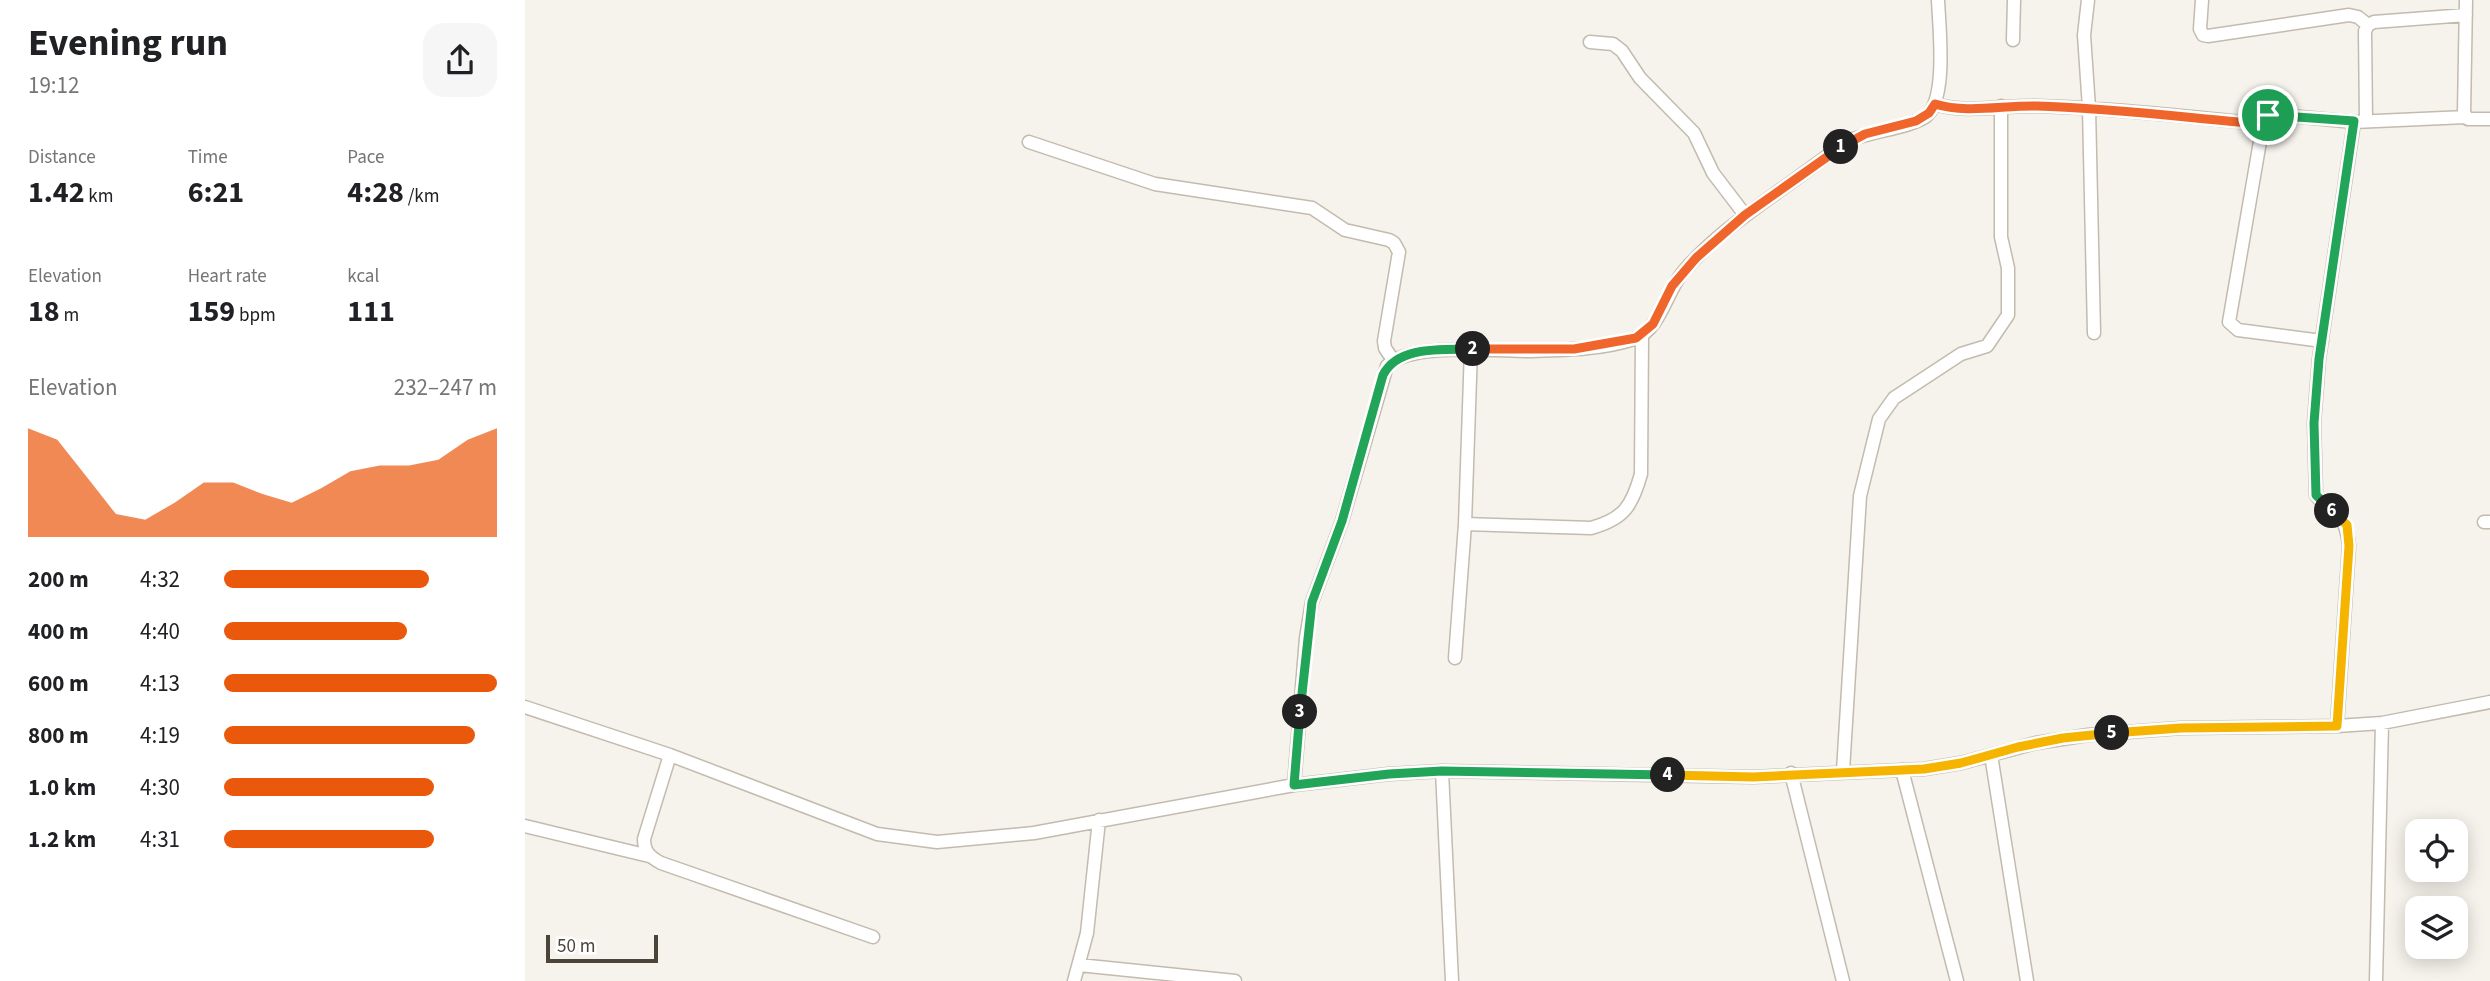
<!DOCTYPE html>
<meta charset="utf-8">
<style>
:root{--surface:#fff;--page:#f6f6f6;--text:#202124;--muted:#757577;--accent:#ea580c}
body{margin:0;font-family:"Source Sans 3",sans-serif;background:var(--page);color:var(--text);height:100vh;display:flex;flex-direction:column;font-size:26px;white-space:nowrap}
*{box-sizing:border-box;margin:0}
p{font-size:23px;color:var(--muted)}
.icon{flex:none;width:38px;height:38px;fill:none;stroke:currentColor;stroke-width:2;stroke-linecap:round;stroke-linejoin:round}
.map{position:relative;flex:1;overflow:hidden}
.drawer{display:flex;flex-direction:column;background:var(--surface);width:525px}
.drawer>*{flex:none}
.buttons{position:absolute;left:1880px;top:819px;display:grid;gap:14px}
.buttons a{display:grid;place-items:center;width:63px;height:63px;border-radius:14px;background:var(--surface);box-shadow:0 4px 18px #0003;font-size:35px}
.scale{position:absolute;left:21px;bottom:18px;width:112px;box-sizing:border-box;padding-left:7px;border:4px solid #4b4439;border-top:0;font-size:19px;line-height:24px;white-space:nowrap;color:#4b4439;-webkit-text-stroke:5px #fff;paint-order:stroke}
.pin{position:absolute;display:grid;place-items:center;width:60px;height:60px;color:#fff;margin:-30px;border:4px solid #fff;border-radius:50%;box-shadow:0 2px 7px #0007}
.km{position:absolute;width:35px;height:35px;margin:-18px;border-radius:50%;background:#222;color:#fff;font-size:19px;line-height:35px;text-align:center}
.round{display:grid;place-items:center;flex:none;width:74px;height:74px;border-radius:21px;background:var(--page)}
.summary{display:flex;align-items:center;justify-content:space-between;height:119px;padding:0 28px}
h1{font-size:38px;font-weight:700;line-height:52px}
.stats{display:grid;grid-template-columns:repeat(3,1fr);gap:10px;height:119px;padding:7px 28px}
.stats div{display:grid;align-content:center}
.stats b{font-size:30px;font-weight:700}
.stats small{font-size:19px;font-weight:400}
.stats p{font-size:19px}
.chart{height:196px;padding:14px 28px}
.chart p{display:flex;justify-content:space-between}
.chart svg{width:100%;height:126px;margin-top:7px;fill:var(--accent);opacity:.7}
ul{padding:0 28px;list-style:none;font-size:23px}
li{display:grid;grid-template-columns:112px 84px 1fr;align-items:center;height:52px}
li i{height:18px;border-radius:9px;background:var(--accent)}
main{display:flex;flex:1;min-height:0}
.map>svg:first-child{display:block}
</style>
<main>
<section class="drawer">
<div class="summary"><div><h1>Evening run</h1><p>19:12</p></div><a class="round"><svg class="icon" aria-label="share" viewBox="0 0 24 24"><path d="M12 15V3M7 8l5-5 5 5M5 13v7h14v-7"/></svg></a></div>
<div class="stats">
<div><p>Distance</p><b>1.42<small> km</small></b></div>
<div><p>Time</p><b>6:21</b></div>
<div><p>Pace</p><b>4:28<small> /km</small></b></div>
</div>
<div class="stats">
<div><p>Elevation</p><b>18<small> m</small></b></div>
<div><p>Heart rate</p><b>159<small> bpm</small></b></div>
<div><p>kcal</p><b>111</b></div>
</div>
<div class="chart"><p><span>Elevation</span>232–247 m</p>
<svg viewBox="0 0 160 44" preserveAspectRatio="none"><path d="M0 44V6L10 10L20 23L30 36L40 38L50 32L60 25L70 25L80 29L90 32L100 27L110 21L120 19L130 19L140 17L150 10L160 6V44z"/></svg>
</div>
<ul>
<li><b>200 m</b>4:32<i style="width:75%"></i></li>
<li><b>400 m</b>4:40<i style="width:67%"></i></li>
<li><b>600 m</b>4:13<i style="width:100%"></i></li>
<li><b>800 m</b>4:19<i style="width:92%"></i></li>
<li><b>1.0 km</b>4:30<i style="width:77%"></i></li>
<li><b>1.2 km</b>4:31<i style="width:77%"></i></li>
</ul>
</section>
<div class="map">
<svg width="1965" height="981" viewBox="0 0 1965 981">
<rect width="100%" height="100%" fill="#f6f3ec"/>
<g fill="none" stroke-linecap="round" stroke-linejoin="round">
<g stroke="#c2bbae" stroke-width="15">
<path id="street" d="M1563 0 1559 35 1564 108 1569 333
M1677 0 1675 29 1678 35 1683 36 1824 15 1833 17 1843 25
M1941 0 1939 113 1943 119H1965
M1488 40 1489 0
M1065 42 1088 44 1097 51 1115 78 1169 133 1188 173 1220 215
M1410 104C1442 114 1479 105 1512 106 1588 108 1663 117 1738 124L1741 116 1746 114 1829 122 1941 117
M1841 121 1840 31 1843 25 1849 22 1941 15
M1738 124 1704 322 1713 330 1797 341
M504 142 630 184 787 208 820 230 864 240 869 243 874 252 859 341 860 348 868 360
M1959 522H1965
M940 524 1066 528C1099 519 1107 506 1116 474L1117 334
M930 658 940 524 946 349
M0 707 145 755 352 834 412 842 509 833 769 785 864 774 917 771 1228 777 1399 769 1436 763 1511 743 1563 735 1656 728 1812 726 1857 723 1965 702
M1812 726 1824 546C1820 509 1810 521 1791 495L1789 423 1794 359 1829 122
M145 755 119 839C119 852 125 857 136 863L348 937
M1466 755 1502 981
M1377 770 1432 981
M917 771 927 981
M1318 771 1335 496 1354 419 1369 398 1436 354 1462 346 1483 315V268L1476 237V106
M1266 773 1318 981
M769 785 781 638 787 602 817 521 862 366C885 342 970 351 1003 351 1037 350 1075 350 1109 339 1136 329 1141 292 1158 272 1187 238 1225 212 1261 186 1282 171 1304 154 1326 140 1347 131 1383 128 1400 117 1423 101 1414 26 1413 0
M0 826 124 856
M554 965 710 981
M549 981 562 933 574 820
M1851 981 1857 723"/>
</g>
<use href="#street" stroke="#fff" stroke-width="12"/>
</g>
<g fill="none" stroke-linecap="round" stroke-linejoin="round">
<g stroke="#fff" stroke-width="14">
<path id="split-1" d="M1316 147 1340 134 1391 121 1404 113 1410 104C1442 114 1479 105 1512 106 1588 108 1663 118 1738 124L1743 115"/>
</g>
<g stroke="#fff" stroke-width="14">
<path id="split-2" d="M948 349H1049L1111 338 1128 324 1147 286 1171 258 1220 215 1316 147"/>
</g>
<g stroke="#fff" stroke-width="14">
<path id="split-3" d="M775 712 787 602 817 521 858 375C873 345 918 350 948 349"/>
</g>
<g stroke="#fff" stroke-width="14">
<path id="split-4" d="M775 712 769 785 864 774 917 771 1143 775"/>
</g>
<g stroke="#fff" stroke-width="14">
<path id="split-5" d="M1143 775 1228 777 1399 769 1436 763 1493 747 1538 738 1587 733"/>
</g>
<g stroke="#fff" stroke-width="14">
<path id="split-6" d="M1587 733 1656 728 1812 726 1824 546 1822 525 1807 511"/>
</g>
<g stroke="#fff" stroke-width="14">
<path id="split-7" d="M1743 115 1829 121 1794 359 1789 423 1791 495 1807 511"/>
</g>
<use href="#split-1" stroke="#f0652b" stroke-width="9"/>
<use href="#split-2" stroke="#f0652b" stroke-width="9"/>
<use href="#split-3" stroke="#22a559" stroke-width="9"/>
<use href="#split-4" stroke="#22a559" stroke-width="9"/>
<use href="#split-5" stroke="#f5b400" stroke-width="9"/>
<use href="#split-6" stroke="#f5b400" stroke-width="9"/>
<use href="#split-7" stroke="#22a559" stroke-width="9"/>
</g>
</svg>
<div class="buttons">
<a><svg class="icon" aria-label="locate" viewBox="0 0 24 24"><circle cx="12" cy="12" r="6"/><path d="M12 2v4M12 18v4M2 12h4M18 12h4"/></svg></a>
<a><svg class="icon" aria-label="layers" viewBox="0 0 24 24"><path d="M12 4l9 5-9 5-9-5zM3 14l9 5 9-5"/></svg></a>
</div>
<div class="scale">50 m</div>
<div class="pin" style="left:1743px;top:115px;background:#1e9e55"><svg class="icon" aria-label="arrive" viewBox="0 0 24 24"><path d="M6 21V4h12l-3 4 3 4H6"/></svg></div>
<b class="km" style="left:1316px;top:147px">1</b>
<b class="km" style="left:948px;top:349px">2</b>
<b class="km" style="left:775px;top:712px">3</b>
<b class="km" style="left:1143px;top:775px">4</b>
<b class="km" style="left:1587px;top:733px">5</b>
<b class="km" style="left:1807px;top:511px">6</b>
</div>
</main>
